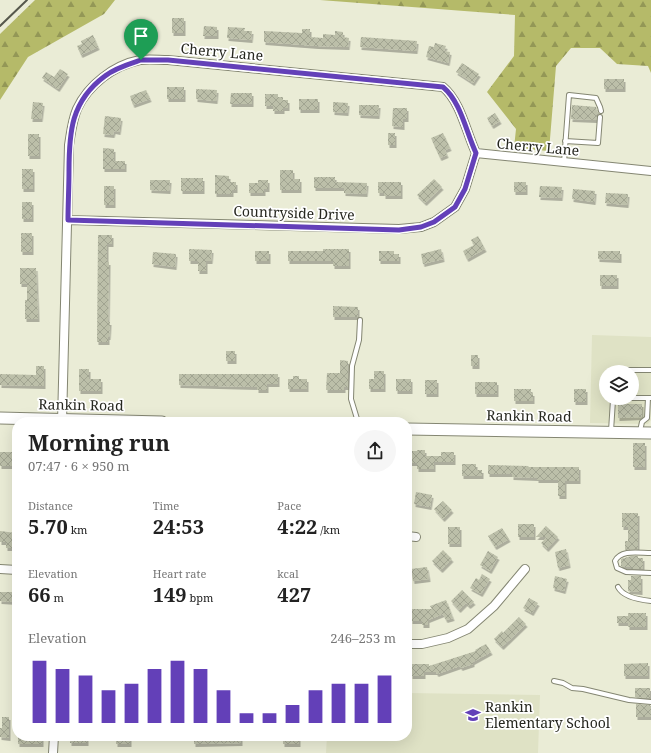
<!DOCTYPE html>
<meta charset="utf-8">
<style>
:root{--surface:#fff;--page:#f6f6f6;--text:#222;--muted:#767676;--accent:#6340b8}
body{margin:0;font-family:"Noto Serif",serif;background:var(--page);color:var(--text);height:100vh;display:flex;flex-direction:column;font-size:15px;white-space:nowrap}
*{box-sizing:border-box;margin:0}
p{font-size:13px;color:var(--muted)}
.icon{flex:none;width:22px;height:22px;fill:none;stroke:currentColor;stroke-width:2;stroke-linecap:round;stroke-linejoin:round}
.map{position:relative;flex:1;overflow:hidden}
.sheet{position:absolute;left:12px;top:417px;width:400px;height:324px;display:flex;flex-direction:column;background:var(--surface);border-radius:16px;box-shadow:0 4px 16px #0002}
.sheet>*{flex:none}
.fabs{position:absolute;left:599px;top:365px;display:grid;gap:8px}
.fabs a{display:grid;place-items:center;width:40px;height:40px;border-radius:50%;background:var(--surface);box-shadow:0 4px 16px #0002;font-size:20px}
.pin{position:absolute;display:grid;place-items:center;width:34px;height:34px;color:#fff;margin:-41px -17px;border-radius:50% 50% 50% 0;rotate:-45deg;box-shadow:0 0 4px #0007}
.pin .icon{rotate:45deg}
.round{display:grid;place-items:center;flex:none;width:42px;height:42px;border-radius:21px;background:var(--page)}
.summary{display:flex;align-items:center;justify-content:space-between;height:68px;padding:0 16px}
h1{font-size:22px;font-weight:700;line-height:30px}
.metrics{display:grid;grid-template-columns:repeat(3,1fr);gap:6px;height:68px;padding:4px 16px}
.metrics div{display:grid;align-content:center}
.metrics b{font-size:20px;font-weight:700}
.metrics small{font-size:11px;font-weight:400}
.metrics p{font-size:11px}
.chart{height:112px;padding:8px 16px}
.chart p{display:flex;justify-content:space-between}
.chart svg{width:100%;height:72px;margin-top:4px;stroke:var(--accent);stroke-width:6}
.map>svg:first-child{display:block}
</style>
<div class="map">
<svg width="651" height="753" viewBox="0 0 651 753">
<defs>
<pattern id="forest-firs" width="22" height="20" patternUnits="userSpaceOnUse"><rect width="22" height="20" fill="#b5ba69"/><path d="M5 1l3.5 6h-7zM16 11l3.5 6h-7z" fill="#939756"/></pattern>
<pattern id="building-cross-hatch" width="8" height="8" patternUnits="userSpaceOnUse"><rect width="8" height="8" fill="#bcbfa9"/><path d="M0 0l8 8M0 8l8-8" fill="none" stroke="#a1a491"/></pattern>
<filter id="shadow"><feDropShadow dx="1.5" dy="3" stdDeviation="0" flood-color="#0004"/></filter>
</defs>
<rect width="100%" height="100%" fill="#eaecd6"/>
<path fill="#dfe2c5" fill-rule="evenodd" d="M592 335 651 337V420L648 424 590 423ZM606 372H632V398H606Z
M407 693 540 695 538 753H326L327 736H407Z"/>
<path fill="url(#forest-firs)" d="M35 0H115L104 14 28 57 0 100V34Z
M320 0H651V73L648 66 617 64 600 48H571L556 66 549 151 514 148 516 129 487 92 514 56 515 15Z"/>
<path fill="url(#building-cross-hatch)" filter="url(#shadow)" d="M172 18H184V33H172Z
M135 22H152V32H135Z
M204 26 217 27V36H203Z
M228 27 245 28 244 31H252L251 40 227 38Z
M302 29H310V37L323 38V34L335 35V31L343 32V37L349 38 348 47 317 46 264 42V31L302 33Z
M93 35 98 47 81 55 77 46 82 44 81 41Z
M361 37 417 41 416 51 360 47Z
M435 43 446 46 444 51 450 52 448 63 426 57 429 46 434 47Z
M462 63 479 74 473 83 456 72Z
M60 69 68 74 58 89 42 78 46 72 54 77Z
M604 79H624V89H604Z
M167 87H184V99H167Z
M196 89 217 90 216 101 196 99Z
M146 90 150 99 133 105 130 96Z
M231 93H252V104H230Z
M265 94H278V97H283V100H288V108H283V111H273V106H265Z
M299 99H318V110H299Z
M33 102 43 103 41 119H31Z
M333 102 348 103 347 113 333 112Z
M359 105H379L378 116 359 115Z
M572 105 596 107 597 111 599 114 597 115 596 120 571 119Z
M393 108H407V119H403V127L392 126Z
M495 113 500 121 492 126 487 118Z
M105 116 121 118 119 132 114 131 113 135 103 134Z
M388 133H395V145H388Z
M443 133 450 148 445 150 447 155 440 158 431 138Z
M28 134H39V156H28Z
M103 148 114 149V161H125V169H103Z
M22 169H33V189H22Z
M280 170H293V179H300V190H280Z
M215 175 229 176V182H236V190H232V194H215Z
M314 177H335V182L367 183 366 194 344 193V188H314Z
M181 178H203V191H181Z
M434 179 442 187 425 203 417 195Z
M150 180H170L169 191 150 190Z
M258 180H268V189H264V193H249V183H258Z
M378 182H401V196H384V193H378Z
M514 182H526V192H514Z
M104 186H114V205H104Z
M540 186 562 187 561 198 539 197Z
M573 189 595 191 594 202 572 199Z
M606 193 628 194 627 205 605 203Z
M22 202H32V219H22Z
M21 233H32V252H21Z
M98 235H112V244H107V262H109L108 322H110L109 337H108V342H97Z
M478 236 485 249 467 259 463 251 474 245 471 240Z
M189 249 212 250 211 261H206V271H198V261H189Z
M323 249H349V266H333V261H288V251H323Z
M441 249 443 259 423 264 421 254Z
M255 251H269V261H255Z
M379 251H394V254H399V261H379Z
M598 251H620V260L598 259Z
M153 252 176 254 175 267 152 264Z
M20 268H36L38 319H25V300H27V284H20Z
M600 275H617V286H600Z
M333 306 358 307V317H333Z
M226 351H235V361H226Z
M471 355H478V366H471Z
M340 360 348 361V387H344V390H326L327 373H340Z
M36 366H44V386L0 385V374L36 375Z
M79 369H89V379H101V391H79Z
M374 371H384V389H369V379H374Z
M179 374H278V384H267V390H257V387L179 385Z
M293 376H299V379H307V389H288V379H293Z
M396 379H411V391H396Z
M425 380H437V394H425Z
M475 382H497V394H475Z
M514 389H531V393H533V401H514Z
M574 389H586V402H574Z
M618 404H642V417L618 418Z
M633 443H645V467H633Z
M417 450H425V456H441V452H454V462H434V469H417V463H407V451H417Z
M0 452H13V466H0Z
M462 464H476V470H482V476H462Z
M488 465 529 466 528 467H579V481H565V496H558V480H537V478L512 477V474H488Z
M416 492 432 495 430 507 414 504Z
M443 501 452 510 443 519 434 509Z
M622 513H638V549L625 550V541H628V527H622Z
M518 524H534V537H518Z
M546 526 558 537 547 549 541 543 547 537H536Z
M448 527H460V544H448Z
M502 528 509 539 495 547 488 536Z
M0 531 16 533V548H6V542H0Z
M566 549 569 565 558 568 555 552Z
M443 550 452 559 441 570 432 561Z
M488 551 498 557 490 571 480 565Z
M631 556H638V558H643V569H631V567H624L621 566V559Z
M427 567 429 579 413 581 411 569Z
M482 574 490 579 481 594 470 588 476 578 479 580Z
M555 576 567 579 564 591 553 588Z
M631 576H641V592L628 591V580H631Z
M462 590 474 602 469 606 466 603 459 610 451 601Z
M0 592H16V602L0 601Z
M529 598 538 603 532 613 523 608Z
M446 600 453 618 446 620 443 614 428 620V625H422V621H411V609H432L430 606Z
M628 613H646V627H628V623H617V616H628Z
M519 617 526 624 502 647 494 639 502 631 503 633Z
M486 644 491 652 473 662V664L461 668 460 666 437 674 436 672H424V676H411V664H429V666L476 651 475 650Z
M648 663V676H624V664Z
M635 688H650V698L635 697Z
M636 704 650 705 651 707V717H636Z
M2 717H9V738L0 737V728H2Z
M18 736H42V744H18Z
M70 736H87V743H70Z
M116 736H130V744H116Z
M194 736H241V743L194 744Z
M283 736H299V744H283Z"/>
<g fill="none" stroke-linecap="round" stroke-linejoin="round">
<g stroke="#848672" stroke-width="6">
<path id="lane" d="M565 141 598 143 600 117
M564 162 569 95 596 98 600 107 601 111
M622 372 627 370H651
M358 422 351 399 352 366 359 340 360 320
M611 431 613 400 619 398H651
M640 431 642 422 647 418 648 398
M651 553C639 553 621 549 615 561L617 568 626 572 651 573
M618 587C623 597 641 600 651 601
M554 681 563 683 572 688 583 689 629 700 651 702"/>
</g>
<g stroke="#848672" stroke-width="10">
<path id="street" d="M68 220 399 229 421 227 434 222 455 207 465 189 476 153
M62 422 69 145C71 133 72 121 77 109 88 85 114 65 140 60 149 59 159 60 168 60L443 87C461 102 466 132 476 153L651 171
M407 536 416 537
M0 569 17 570
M407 644H422L448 638 468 629 494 606 525 569
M53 753 54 736"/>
</g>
<g stroke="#848672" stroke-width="13">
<path id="secondary" d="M0 418 162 422
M407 429 651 433"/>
</g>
<use href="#lane" stroke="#fff" stroke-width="4"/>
<use href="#street" stroke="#fff" stroke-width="8"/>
<use href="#secondary" stroke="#fff" stroke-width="11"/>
<path stroke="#56584c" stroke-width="2" d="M0 26 27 0"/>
</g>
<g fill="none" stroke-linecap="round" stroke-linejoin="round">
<g stroke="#fff" stroke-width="8">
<path id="route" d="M141 60H168L443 87C461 102 466 132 476 153L465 189 455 207 434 222 421 227 399 230 68 220C68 204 69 187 69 171 69 132 71 101 105 76 115 68 129 64 141 60Z"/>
</g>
<use href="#route" stroke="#6340b8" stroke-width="5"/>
</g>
<defs>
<g id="school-bare" transform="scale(1.2)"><path d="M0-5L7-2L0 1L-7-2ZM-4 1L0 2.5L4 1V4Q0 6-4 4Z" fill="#6340b8" stroke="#fff" stroke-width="2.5" paint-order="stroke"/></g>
</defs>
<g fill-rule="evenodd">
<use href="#school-bare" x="473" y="715"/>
</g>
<g text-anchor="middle" stroke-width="3.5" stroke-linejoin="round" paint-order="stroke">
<g font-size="14" fill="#26271f" stroke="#fff">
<text transform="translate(222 52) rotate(5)" y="5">Cherry Lane</text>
<text transform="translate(538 147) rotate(5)" y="5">Cherry Lane</text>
<text transform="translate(294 213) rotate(2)" y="5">Countryside Drive</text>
<text transform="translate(81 405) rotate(1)" y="5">Rankin Road</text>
<text transform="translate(529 416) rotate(1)" y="5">Rankin Road</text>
</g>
<g font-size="14" fill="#26271f" stroke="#fff" text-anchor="start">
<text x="485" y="712">Rankin<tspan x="485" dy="16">Elementary School</tspan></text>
</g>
</g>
</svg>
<div class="fabs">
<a><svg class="icon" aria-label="layers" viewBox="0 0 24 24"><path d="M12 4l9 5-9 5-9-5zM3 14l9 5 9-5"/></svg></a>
</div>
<div class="pin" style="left:141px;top:60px;background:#1e9e55"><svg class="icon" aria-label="arrive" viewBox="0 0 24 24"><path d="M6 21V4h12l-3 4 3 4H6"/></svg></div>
<section class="sheet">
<div class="summary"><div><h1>Morning run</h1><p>07:47 · 6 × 950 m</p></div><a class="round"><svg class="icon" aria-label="share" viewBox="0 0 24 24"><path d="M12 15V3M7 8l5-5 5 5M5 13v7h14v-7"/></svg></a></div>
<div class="metrics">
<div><p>Distance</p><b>5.70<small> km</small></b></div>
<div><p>Time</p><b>24:53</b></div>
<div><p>Pace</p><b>4:22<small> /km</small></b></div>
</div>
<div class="metrics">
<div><p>Elevation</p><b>66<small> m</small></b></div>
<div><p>Heart rate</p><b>149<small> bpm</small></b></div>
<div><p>kcal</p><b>427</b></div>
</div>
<div class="chart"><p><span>Elevation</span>246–253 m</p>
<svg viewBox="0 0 160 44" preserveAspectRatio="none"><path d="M5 44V6M15 44V11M25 44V15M35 44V24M45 44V20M55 44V11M65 44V6M75 44V11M85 44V24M95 44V38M105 44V38M115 44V33M125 44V24M135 44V20M145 44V20M155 44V15"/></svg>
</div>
</section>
</div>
